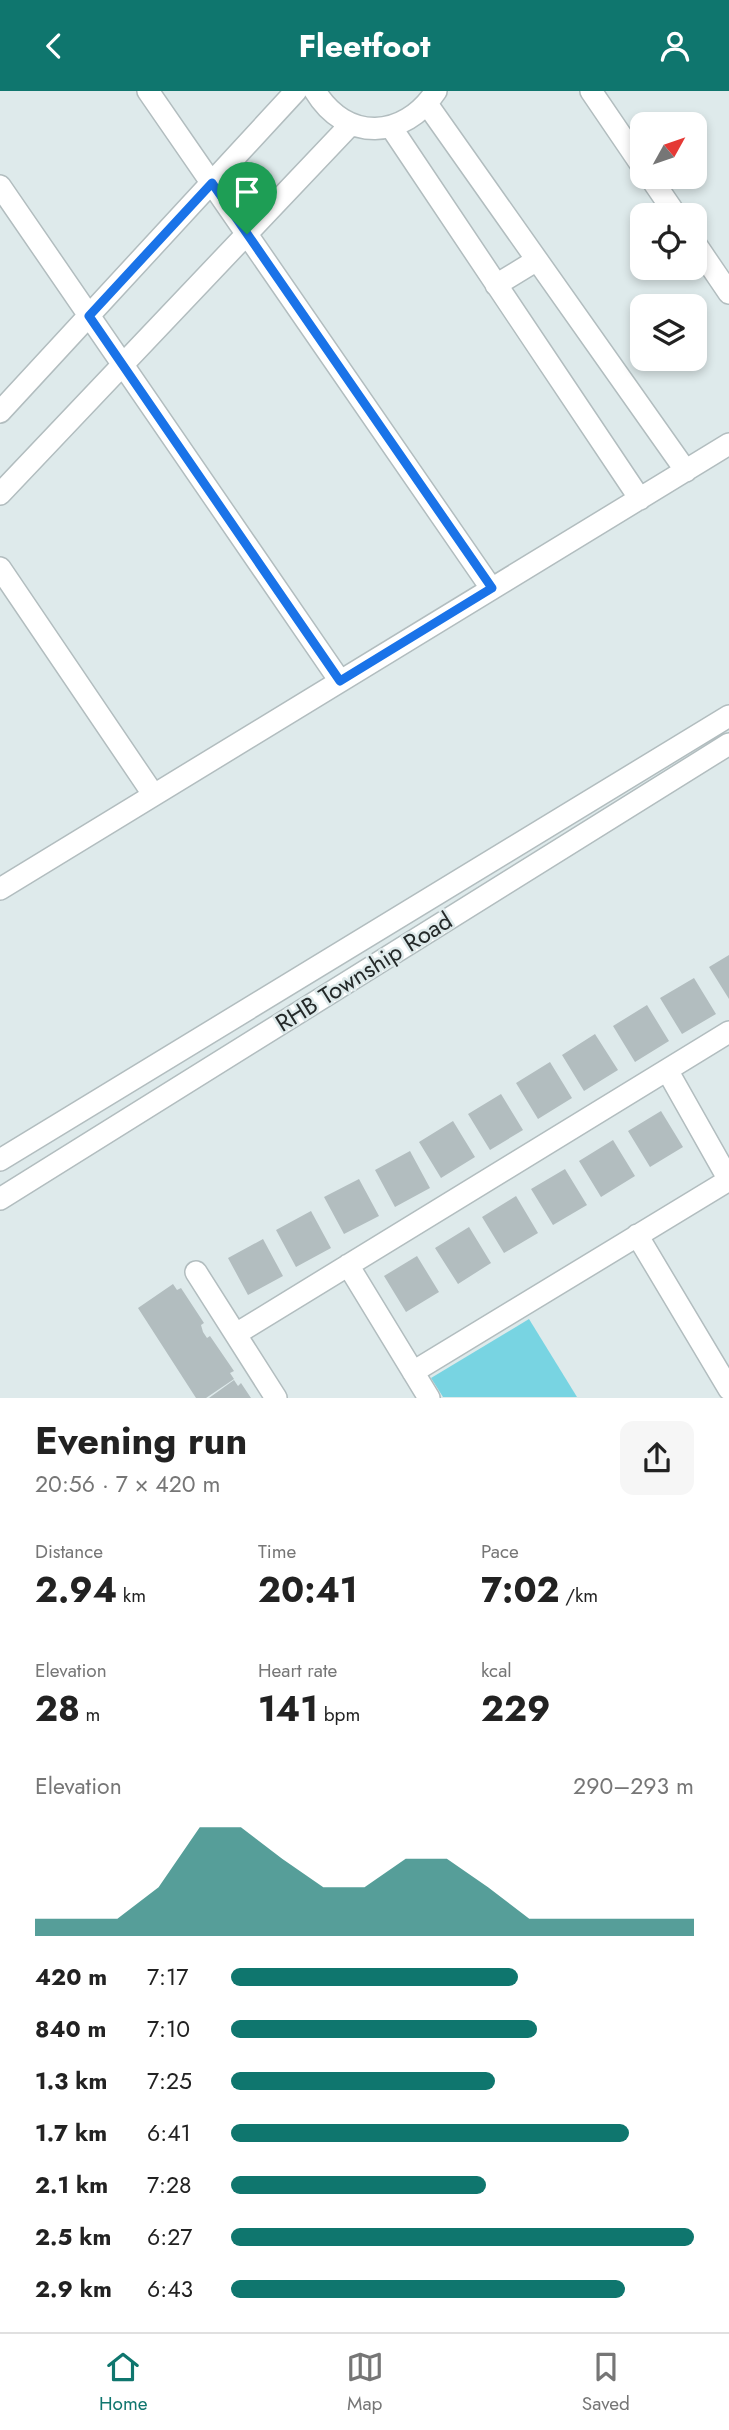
<!DOCTYPE html>
<meta charset="utf-8">
<style>
:root{--surface:#fff;--page:#f6f6f6;--text:#222;--muted:#767676;--line:#e0e0e0;--accent:#0f766e}
body{margin:0;font-family:Jost,sans-serif;background:var(--page);color:var(--text);height:100vh;display:flex;flex-direction:column;font-size:26px;white-space:nowrap}
*{box-sizing:border-box;margin:0}
p{font-size:23px;color:var(--muted)}
.icon{flex:none;width:38px;height:38px;fill:none;stroke:currentColor;stroke-width:2;stroke-linecap:round;stroke-linejoin:round}
.map{position:relative;height:1307px;overflow:hidden}
.panel{display:flex;flex-direction:column;background:var(--surface);flex:1}
.panel>*{flex:none}
.needle{width:46px;rotate:50deg}
.buttons{position:absolute;left:630px;top:21px;display:grid;gap:14px}
.buttons a{display:grid;place-items:center;width:77px;height:77px;border-radius:14px;background:var(--surface);box-shadow:0 4px 10px #0003;font-size:35px}
.pin{position:absolute;display:grid;place-items:center;width:60px;height:60px;color:#fff;margin:-72px -30px;border-radius:50% 50% 50% 0;rotate:-45deg;box-shadow:0 0 7px #0007}
.pin .icon{rotate:45deg}
.round{display:grid;place-items:center;flex:none;width:74px;height:74px;border-radius:14px;background:var(--page)}
.headline{display:flex;align-items:center;justify-content:space-between;height:119px;padding:0 35px}
h1{font-size:38px;font-weight:700;line-height:52px}
.metrics{display:grid;grid-template-columns:repeat(3,1fr);gap:10px;height:119px;padding:7px 35px}
.metrics div{display:grid;align-content:center}
.metrics b{font-size:35px;font-weight:700}
.metrics small{font-size:19px;font-weight:400}
.metrics p{font-size:19px}
.chart{height:196px;padding:14px 35px}
.chart p{display:flex;justify-content:space-between}
.chart svg{width:100%;height:126px;margin-top:7px;fill:var(--accent);opacity:.7}
ul{padding:0 35px;list-style:none;font-size:23px}
li{display:grid;grid-template-columns:112px 84px 1fr;align-items:center;height:52px}
li i{height:18px;border-radius:9px;background:var(--accent)}
header{display:flex;justify-content:space-between;align-items:center;height:91px;padding:0 35px;background:var(--accent);color:#fff;font-size:32px;font-weight:700}
.tabs{display:flex;justify-content:space-around;align-items:center;height:98px;border-top:2px solid var(--line);background:var(--surface);font-size:19px;color:var(--muted)}
.tabs a{display:grid;justify-items:center;gap:4px}
.tabs .current{color:var(--accent)}
.map>svg:first-child{display:block}
</style>
<header><svg class="icon" aria-label="back" viewBox="0 0 24 24"><path d="M15 5l-7 7 7 7"/></svg>Fleetfoot<svg class="icon" aria-label="person" viewBox="0 0 24 24"><circle cx="12" cy="8" r="4"/><path d="M4 21q1-7 8-7t8 7"/></svg></header>
<div class="map">
<svg width="729" height="1307" viewBox="0 0 729 1307">
<rect width="100%" height="100%" fill="#deeaeb"/>
<path fill="#78d4e2" d="M529 1228 577 1306H443L431 1287Z"/>
<path fill="#b2bdbf" d="M729 864V908L709 876Z
M694 887 716 923 682 943 660 907Z
M647 914 669 950 635 971 613 935Z
M595 943 618 979 584 1000 562 964Z
M550 971 572 1007 538 1028 516 992Z
M501 1003 523 1039 490 1059 468 1023Z
M661 1020 683 1056 650 1076 628 1040Z
M453 1030 475 1066 441 1087 419 1051Z
M613 1049 635 1085 601 1106 579 1070Z
M410 1060 430 1097 395 1116 375 1079Z
M565 1078 587 1114 553 1134 531 1098Z
M359 1088 379 1125 344 1143 324 1106Z
M516 1105 538 1142 504 1162 482 1126Z
M311 1120 331 1157 296 1176 276 1139Z
M469 1136 491 1172 458 1193 435 1157Z
M263 1148 283 1185 248 1204 228 1167Z
M417 1165 439 1201 406 1221 384 1185Z
M173 1193 177 1199 181 1197 204 1232 201 1234 203 1241 207 1247 210 1245 234 1280 230 1282 234 1288 206 1307H196L138 1217Z
M234 1289 238 1295 241 1292 251 1307H209Z"/>
<g fill="none" stroke-linecap="round" stroke-linejoin="round">
<g stroke="#b2bdbf" stroke-width="24">
<path id="minor" d="M148 0 491 497
M315 0C346 51 404 49 436 0
M591 0 642 75
M427 13 686 380
M391 36 640 408
M650 86 676 124
M0 95 340 590
M695 152 729 202
M496 194 537 169
M0 321 296 0
M0 403 351 33
M0 477 153 703
M0 798 729 353
M667 979 729 1089
M0 1069 729 625
M0 1108 729 653
M637 1144 729 1298
M348 1174 429 1307
M196 1181 276 1307
M236 1243 729 941
M413 1281 729 1089"/>
</g>
<use href="#minor" stroke="#fff" stroke-width="21"/>
</g>
<g fill="none" stroke-linecap="round" stroke-linejoin="round">
<g stroke="#fff" stroke-width="14">
<path id="route" d="M212 92 492 497 340 590 89 225Z"/>
</g>
<use href="#route" stroke="#1a73e8" stroke-width="9"/>
</g>
<g text-anchor="middle" stroke-width="5" stroke-linejoin="round" paint-order="stroke">
<g font-size="24" fill="#242929" stroke="#deeaeb">
<text transform="translate(364 881) rotate(-32)" y="8">RHB Township Road</text>
</g>
</g>
</svg>
<div class="buttons">
<a><svg class="needle" viewBox="-14 -14 28 28"><path d="M0-13l5 13h-10z" fill="#e53935"/><path d="M0 13l5-13h-10z" fill="#767676"/></svg></a>
<a><svg class="icon" aria-label="locate" viewBox="0 0 24 24"><circle cx="12" cy="12" r="6"/><path d="M12 2v4M12 18v4M2 12h4M18 12h4"/></svg></a>
<a><svg class="icon" aria-label="layers" viewBox="0 0 24 24"><path d="M12 4l9 5-9 5-9-5zM3 14l9 5 9-5"/></svg></a>
</div>
<div class="pin" style="left:247px;top:143px;background:#1e9e55"><svg class="icon" aria-label="arrive" viewBox="0 0 24 24"><path d="M6 21V4h12l-3 4 3 4H6"/></svg></div>
</div>
<section class="panel">
<div class="headline"><div><h1>Evening run</h1><p>20:56 · 7 × 420 m</p></div><a class="round"><svg class="icon" aria-label="share" viewBox="0 0 24 24"><path d="M12 15V3M7 8l5-5 5 5M5 13v7h14v-7"/></svg></a></div>
<div class="metrics">
<div><p>Distance</p><b>2.94<small> km</small></b></div>
<div><p>Time</p><b>20:41</b></div>
<div><p>Pace</p><b>7:02<small> /km</small></b></div>
</div>
<div class="metrics">
<div><p>Elevation</p><b>28<small> m</small></b></div>
<div><p>Heart rate</p><b>141<small> bpm</small></b></div>
<div><p>kcal</p><b>229</b></div>
</div>
<div class="chart"><p><span>Elevation</span>290–293 m</p>
<svg viewBox="0 0 160 44" preserveAspectRatio="none"><path d="M0 44V38L10 38L20 38L30 27L40 6L50 6L60 17L70 27L80 27L90 17L100 17L110 27L120 38L130 38L140 38L150 38L160 38V44z"/></svg>
</div>
<ul>
<li><b>420 m</b>7:17<i style="width:62%"></i></li>
<li><b>840 m</b>7:10<i style="width:66%"></i></li>
<li><b>1.3 km</b>7:25<i style="width:57%"></i></li>
<li><b>1.7 km</b>6:41<i style="width:86%"></i></li>
<li><b>2.1 km</b>7:28<i style="width:55%"></i></li>
<li><b>2.5 km</b>6:27<i style="width:100%"></i></li>
<li><b>2.9 km</b>6:43<i style="width:85%"></i></li>
</ul>
</section>
<nav class="tabs">
<a class="current"><svg class="icon" aria-label="home" viewBox="0 0 24 24"><path d="M3 11l9-7 9 7M6 9v11h12V9"/></svg>Home</a>
<a><svg class="icon" aria-label="map" viewBox="0 0 24 24"><path d="M3 6l6-2 6 2 6-2v14l-6 2-6-2-6 2zM9 4v14M15 6v14"/></svg>Map</a>
<a><svg class="icon" aria-label="saved" viewBox="0 0 24 24"><path d="M7 4h10v16l-5-4-5 4z"/></svg>Saved</a>
</nav>
